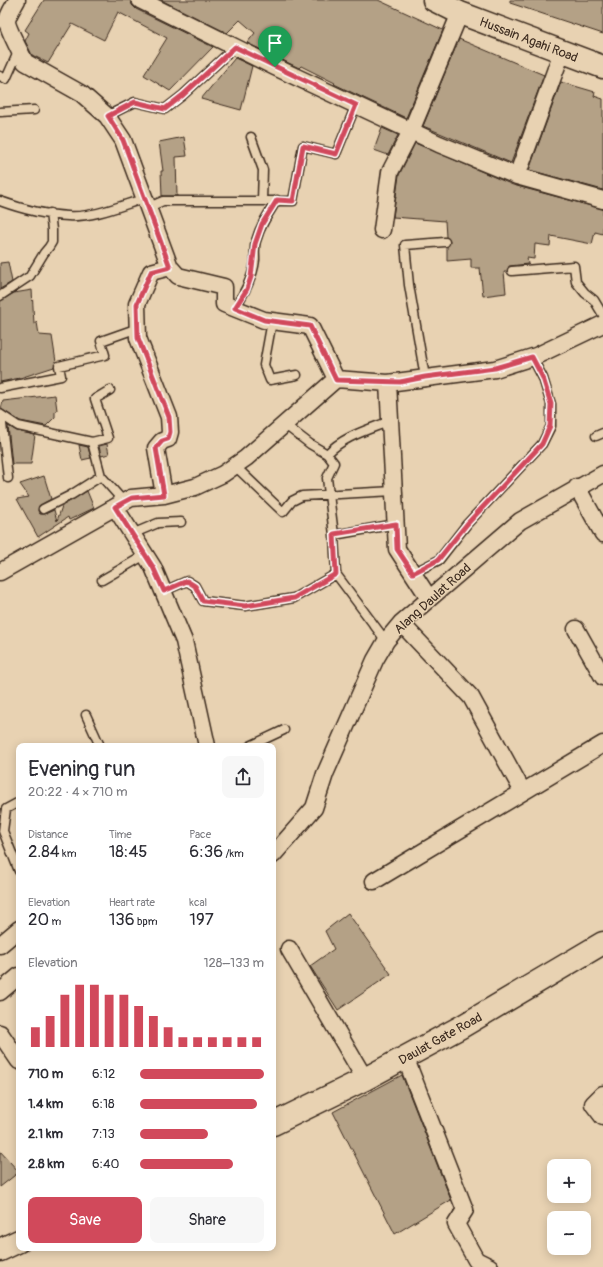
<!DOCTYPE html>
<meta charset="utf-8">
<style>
:root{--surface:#fff;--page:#f7f7f7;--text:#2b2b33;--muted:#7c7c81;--accent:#d1495b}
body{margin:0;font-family:Pangolin,sans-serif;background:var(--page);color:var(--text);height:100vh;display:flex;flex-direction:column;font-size:15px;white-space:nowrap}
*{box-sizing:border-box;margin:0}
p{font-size:13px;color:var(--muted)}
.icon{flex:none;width:22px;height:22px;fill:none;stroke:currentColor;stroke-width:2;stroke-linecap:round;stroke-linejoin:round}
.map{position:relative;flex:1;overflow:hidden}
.panel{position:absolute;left:16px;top:743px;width:260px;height:508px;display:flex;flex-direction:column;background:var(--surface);border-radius:8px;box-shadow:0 2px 10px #0003}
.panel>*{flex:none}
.buttons{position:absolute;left:547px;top:1159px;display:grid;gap:8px}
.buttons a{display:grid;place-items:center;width:44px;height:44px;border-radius:8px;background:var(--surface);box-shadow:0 2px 10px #0003;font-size:20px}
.pin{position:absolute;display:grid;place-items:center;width:34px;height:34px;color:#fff;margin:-41px -17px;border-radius:50% 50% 50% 0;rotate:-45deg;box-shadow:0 0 4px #0007}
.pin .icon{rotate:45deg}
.round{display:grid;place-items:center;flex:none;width:42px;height:42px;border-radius:8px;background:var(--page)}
.headline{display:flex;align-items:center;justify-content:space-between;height:68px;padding:0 12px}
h1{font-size:22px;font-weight:600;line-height:30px}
.figures{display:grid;grid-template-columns:repeat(3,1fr);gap:6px;height:68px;padding:4px 12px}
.figures div{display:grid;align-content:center}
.figures b{font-size:17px;font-weight:600}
.figures small{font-size:11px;font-weight:400}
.figures p{font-size:11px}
.chart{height:112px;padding:8px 12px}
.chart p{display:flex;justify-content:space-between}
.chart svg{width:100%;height:72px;margin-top:4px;stroke:var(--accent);stroke-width:6}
.button{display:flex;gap:8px;margin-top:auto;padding:8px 12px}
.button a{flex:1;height:46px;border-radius:8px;background:var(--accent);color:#fff;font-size:16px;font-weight:600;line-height:46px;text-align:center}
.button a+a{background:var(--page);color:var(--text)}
ul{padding:0 12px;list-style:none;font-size:13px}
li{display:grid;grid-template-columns:64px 48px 1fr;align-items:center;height:30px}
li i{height:10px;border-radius:5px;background:var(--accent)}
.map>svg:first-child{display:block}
</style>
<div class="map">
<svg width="603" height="1267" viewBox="0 0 603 1267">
<rect width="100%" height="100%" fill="#e8d2b2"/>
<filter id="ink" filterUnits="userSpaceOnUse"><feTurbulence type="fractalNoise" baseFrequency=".025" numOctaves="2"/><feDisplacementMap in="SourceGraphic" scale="8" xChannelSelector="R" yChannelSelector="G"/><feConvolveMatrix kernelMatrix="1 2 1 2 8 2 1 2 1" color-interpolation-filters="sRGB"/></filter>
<g filter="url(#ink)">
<path fill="#b4a186" stroke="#3b2a1e" d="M44 0H131L132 5 136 9 213 47 170 91 144 75 167 38 118 12 104 40 72 24 48 63 32 55 25 41 29 33 25 30Z
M161 0H378L443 30 406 118 334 84 335 83 301 66 299 68 247 43 255 33 240 20 227 33Z
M510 0H603V34L510 3Z
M459 39 544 75 511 163 423 126Z
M235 58 252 66 241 110 201 99Z
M561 82 595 92 594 96 603 99V190L529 170Z
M382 128 398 135 388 155 374 150Z
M184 137 187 156 176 157 177 196H162L161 171H163L159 142Z
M415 143 513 185 603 209V234L595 232 592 244 551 236 550 246 535 244 534 259 527 258 528 264 509 266 507 272H504L506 293 483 296 480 268H471V259L447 261V247L450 242 446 237 445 221 393 217 399 175Z
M8 262 12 282 0 289V263Z
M32 290 34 324 37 322 39 335 52 336 56 362 54 367 20 378 0 382V301L14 293Z
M55 395 57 410 55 411V417L46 426 20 421 1 409 3 401Z
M8 426 17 431 35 435 31 464H12Z
M107 444 109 454 101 456 99 446Z
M79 445 88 447 91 458 82 460Z
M44 476 51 499 39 506 38 511 40 514H45L54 510 57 521 62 506 87 491 94 508 69 520 68 517 38 537 17 499 29 497 20 484Z
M348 913 391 974 338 1010 310 966 334 949 325 931Z
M402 1075 451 1200 395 1234 333 1112Z
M0 1151 19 1172 0 1187Z"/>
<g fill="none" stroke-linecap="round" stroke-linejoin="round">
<g stroke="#3b2a1e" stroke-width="11">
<path id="service" d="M0 76 6 79 19 50
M0 112 34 110
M107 116 135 102 165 109 183 95 235 47
M251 137 263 170 262 200
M0 201C22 209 45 215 68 216 94 218 122 205 146 198
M149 207 163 201H293L303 146 336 154 356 105
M512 271 574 266 576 282 585 293 594 300 603 315
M0 296 30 276 44 253 49 247 52 242V230L50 213
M235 308C244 293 253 278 255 260 255 254 254 247 256 241 260 226 268 214 277 200
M272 321 264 365 270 380 297 375
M425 377 409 285 405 245 445 242
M0 388 61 376 59 366 105 355 101 341 138 328
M0 414 18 426 92 442 101 476 124 502
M1 415 8 478
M284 424 310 444 327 454 334 463 327 478 334 535 336 574 386 641
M596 436 603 433
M92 442 108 438 95 399 110 390
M327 454C344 436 368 430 390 421
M235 466 283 512 292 501 302 496 394 491
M43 509 71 495 101 476
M132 534 158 523 181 522
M334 535 396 524
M413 573 439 560 467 524 542 444 551 426V404L543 378 532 357
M102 580 145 555
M164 591 187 581 195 586 203 601 245 606 294 598 336 574
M86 715 100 746
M250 746 284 730
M19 802 6 809 3 831 19 871"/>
</g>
<g stroke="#3b2a1e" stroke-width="19">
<path id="minor" d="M17 0C14 6 8 14 7 21 7 28 21 53 25 62L82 94 107 116 123 140 170 267
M140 0 275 67 439 144 517 176 603 200
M517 176 562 52
M382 230 390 172 411 131 460 13
M388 383 495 369 536 356 603 324
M577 487 603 534
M164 495 156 448 162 441 168 439 170 432 169 417 138 338 137 304 151 272 170 267 178 276 224 287V304L264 320 310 326 336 379 388 383 397 549 429 598
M115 507 153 567 184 641 207 746
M0 572 131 498 164 495 195 487 223 474 246 458 336 379
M401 623 471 697 523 792
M576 629 603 677
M273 855 314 808 325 774 375 660 386 641 401 623 520 521 603 474
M374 881 603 744
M0 945 19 929
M289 949 365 1079
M0 992 19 976
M0 1033 19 1061
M405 1057 465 1210 456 1224 476 1260 490 1267
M603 1094 593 1104 603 1117"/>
</g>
<g stroke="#3b2a1e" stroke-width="25">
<path id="secondary" d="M434 0 460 13 603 67
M273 1124 365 1079 461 1027 603 943
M0 1250 19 1241"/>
</g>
<use href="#service" stroke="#e8d2b2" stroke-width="8"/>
<use href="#minor" stroke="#e8d2b2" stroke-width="16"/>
<use href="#secondary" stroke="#e8d2b2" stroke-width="22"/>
</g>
</g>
<g fill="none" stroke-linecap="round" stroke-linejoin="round" filter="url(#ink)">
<g stroke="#fff" stroke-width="8">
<path id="route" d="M235 47 356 105 336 154 303 146 293 201 277 200 262 224 255 244 251 277 247 289 235 308 264 320 310 326 336 380 400 382 425 377 495 368 532 357 543 378 551 404 550 426 542 444 467 524 438 560 413 573 397 549 396 524 334 534 336 574 294 598 245 606 203 601 195 586 187 581 164 591 153 567 115 507 132 498 164 495 156 448 162 441 168 439 170 432 169 417 138 338 137 304 151 272 170 267 123 140 108 116 135 102 165 109 183 95Z"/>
</g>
<use href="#route" stroke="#d1495b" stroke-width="5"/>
</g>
<g text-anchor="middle" stroke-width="3" stroke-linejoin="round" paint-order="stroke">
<g font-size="13" fill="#3b2a1e" stroke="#e8d2b2">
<text transform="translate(529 39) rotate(21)" y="5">Hussain Agahi Road</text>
<text transform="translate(432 598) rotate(-42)" y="5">Alang Daulat Road</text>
<text transform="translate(440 1038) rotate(-29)" y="5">Daulat Gate Road</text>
</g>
</g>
</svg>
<div class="buttons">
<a>+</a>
<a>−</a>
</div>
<div class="pin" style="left:275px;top:67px;background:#1e9e55"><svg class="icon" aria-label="arrive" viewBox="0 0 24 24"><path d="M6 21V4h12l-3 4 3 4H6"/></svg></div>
<section class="panel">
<div class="headline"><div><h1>Evening run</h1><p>20:22 · 4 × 710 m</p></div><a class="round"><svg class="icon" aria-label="share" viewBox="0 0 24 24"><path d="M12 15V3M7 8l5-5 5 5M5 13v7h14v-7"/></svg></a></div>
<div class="figures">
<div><p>Distance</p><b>2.84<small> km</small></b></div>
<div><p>Time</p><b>18:45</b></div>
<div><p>Pace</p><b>6:36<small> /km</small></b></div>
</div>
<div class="figures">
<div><p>Elevation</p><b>20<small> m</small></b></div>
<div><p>Heart rate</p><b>136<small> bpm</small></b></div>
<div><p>kcal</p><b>197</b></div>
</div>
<div class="chart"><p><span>Elevation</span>128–133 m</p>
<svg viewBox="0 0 160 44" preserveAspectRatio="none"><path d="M5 44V32M15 44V25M25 44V12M35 44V6M45 44V6M55 44V12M65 44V12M75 44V19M85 44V25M95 44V32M105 44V38M115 44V38M125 44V38M135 44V38M145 44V38M155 44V38"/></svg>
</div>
<ul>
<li><b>710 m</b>6:12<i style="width:100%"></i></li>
<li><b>1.4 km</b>6:18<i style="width:94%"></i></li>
<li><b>2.1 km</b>7:13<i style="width:55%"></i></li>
<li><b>2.8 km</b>6:40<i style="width:75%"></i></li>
</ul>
<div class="button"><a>Save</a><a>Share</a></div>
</section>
</div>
